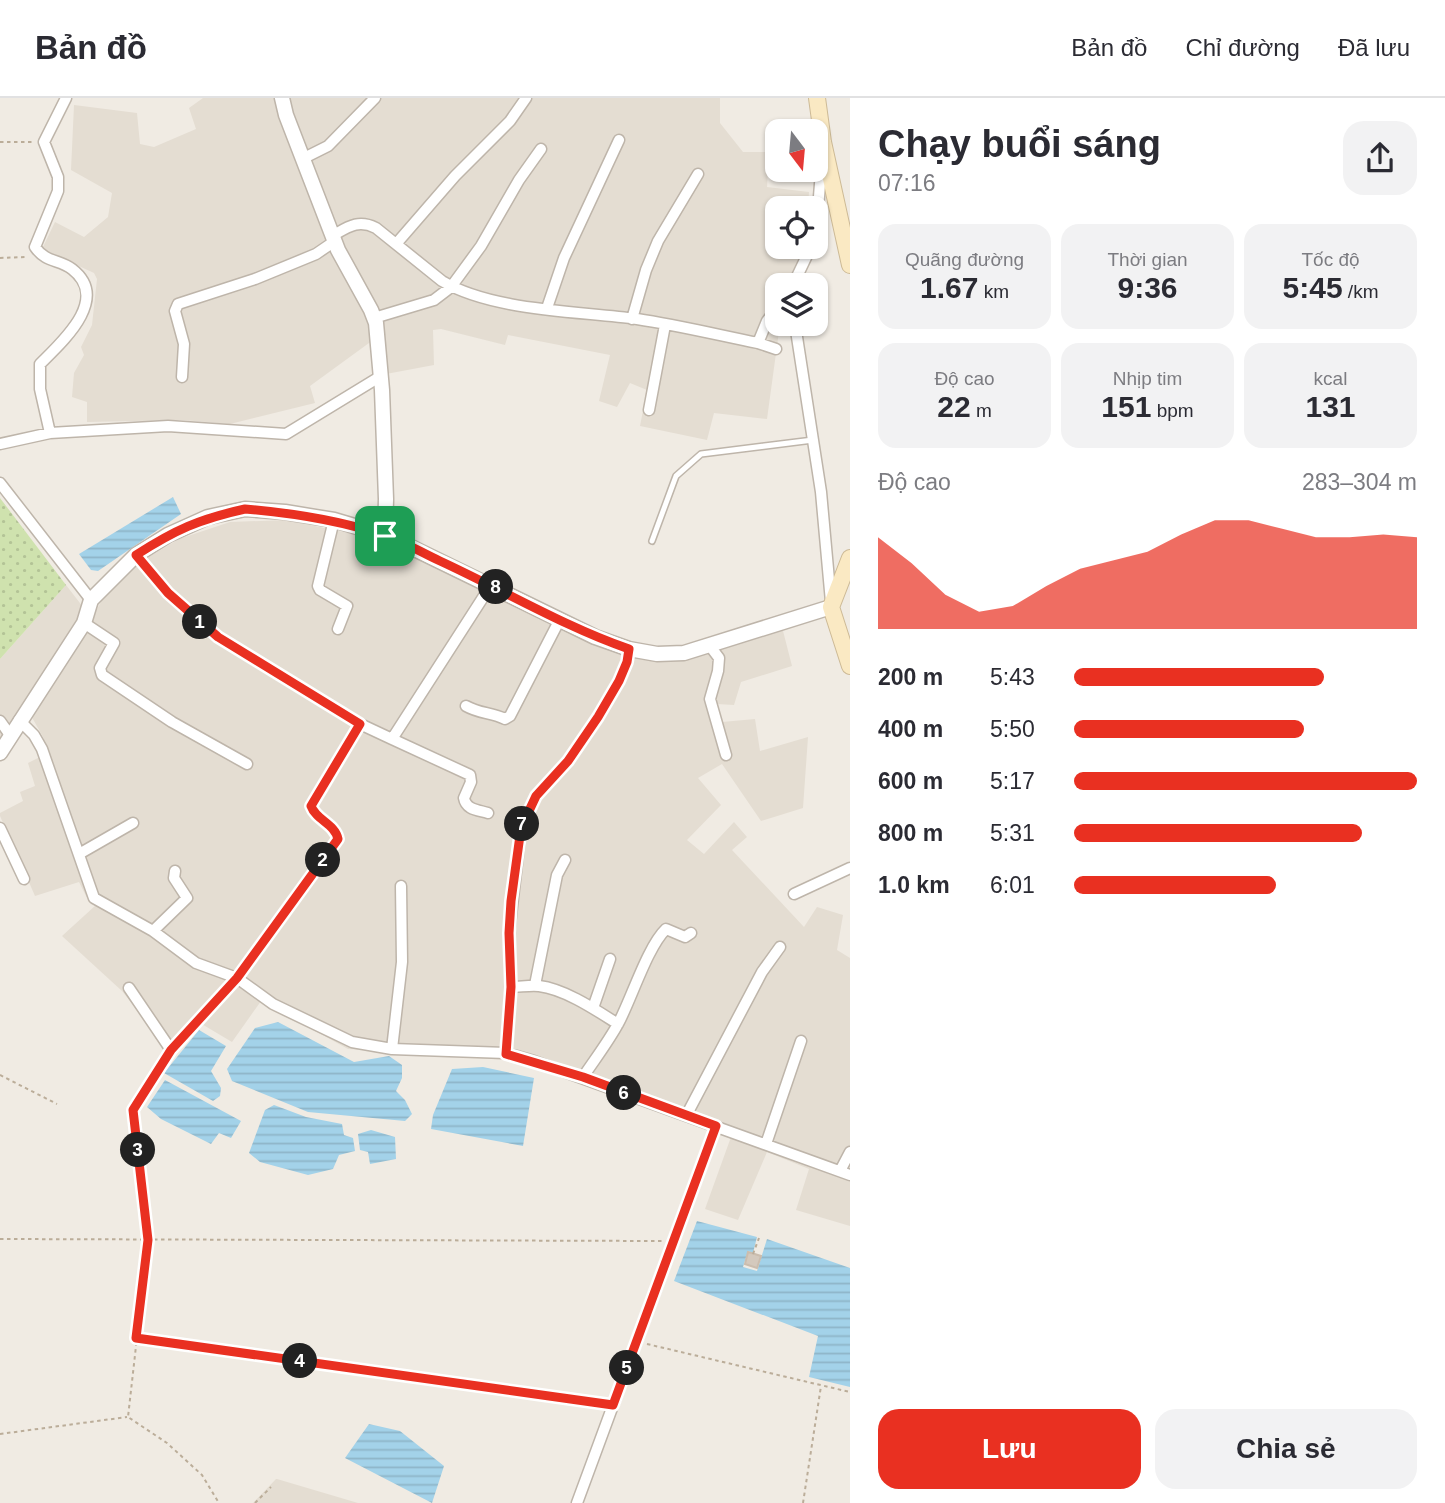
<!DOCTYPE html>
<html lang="vi">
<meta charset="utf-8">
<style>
:root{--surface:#fff;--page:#f2f2f3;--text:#2b2b33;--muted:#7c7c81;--line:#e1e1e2;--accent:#e93021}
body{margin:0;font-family:Arial,sans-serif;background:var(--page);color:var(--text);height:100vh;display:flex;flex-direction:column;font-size:26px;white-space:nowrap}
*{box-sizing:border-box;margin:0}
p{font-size:23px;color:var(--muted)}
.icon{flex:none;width:38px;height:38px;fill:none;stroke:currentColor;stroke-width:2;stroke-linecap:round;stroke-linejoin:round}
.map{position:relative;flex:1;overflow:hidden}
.details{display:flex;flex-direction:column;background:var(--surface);width:595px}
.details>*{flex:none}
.needle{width:46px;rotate:164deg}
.fabs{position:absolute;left:765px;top:21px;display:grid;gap:14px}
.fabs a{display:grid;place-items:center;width:63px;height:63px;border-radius:14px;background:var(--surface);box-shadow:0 2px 5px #0004;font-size:35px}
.pin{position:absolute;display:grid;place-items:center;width:60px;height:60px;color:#fff;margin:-30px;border-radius:14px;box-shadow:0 4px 10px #0006}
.km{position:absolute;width:35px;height:35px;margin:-18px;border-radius:50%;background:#222;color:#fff;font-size:19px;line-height:35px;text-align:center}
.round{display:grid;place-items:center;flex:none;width:74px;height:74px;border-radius:21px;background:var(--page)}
.headline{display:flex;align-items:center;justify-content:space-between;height:119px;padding:0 28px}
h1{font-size:38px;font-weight:800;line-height:52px}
.metrics{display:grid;grid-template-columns:repeat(3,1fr);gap:10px;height:119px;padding:7px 28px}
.metrics div{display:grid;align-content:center;border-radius:18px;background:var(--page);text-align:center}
.metrics b{font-size:30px;font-weight:800}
.metrics small{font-size:19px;font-weight:400}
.metrics p{font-size:19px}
.chart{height:196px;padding:14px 28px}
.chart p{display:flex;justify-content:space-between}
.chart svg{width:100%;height:126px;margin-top:7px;fill:var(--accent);opacity:.7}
.button{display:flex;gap:14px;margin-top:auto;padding:14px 28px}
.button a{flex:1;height:80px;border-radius:21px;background:var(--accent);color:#fff;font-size:28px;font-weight:800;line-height:80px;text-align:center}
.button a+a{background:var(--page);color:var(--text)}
ul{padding:0 28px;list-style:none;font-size:23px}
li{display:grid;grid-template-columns:112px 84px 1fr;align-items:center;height:52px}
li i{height:18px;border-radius:9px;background:var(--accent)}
header{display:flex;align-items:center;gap:42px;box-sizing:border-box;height:98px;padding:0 35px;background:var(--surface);border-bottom:2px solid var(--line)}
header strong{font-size:33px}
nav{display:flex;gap:38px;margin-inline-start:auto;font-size:24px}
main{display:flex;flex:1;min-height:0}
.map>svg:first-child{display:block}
</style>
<header>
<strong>Bản đồ</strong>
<nav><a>Bản đồ</a><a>Chỉ đường</a><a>Đã lưu</a></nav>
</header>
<main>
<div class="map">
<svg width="850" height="1405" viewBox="0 0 850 1405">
<defs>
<pattern id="park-dots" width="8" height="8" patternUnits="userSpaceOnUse" patternTransform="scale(1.75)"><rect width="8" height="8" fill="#cfe2ae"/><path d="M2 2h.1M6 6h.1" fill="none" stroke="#b3c396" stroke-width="1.8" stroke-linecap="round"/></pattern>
<pattern id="water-rules" width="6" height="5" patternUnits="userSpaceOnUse" patternTransform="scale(1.75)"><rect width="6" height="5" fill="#a3d2e9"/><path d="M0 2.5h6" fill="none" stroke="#8eb5c8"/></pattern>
</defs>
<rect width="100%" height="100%" fill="#f0ebe3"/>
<path fill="#e4ddd2" d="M203 0H720V25L743 54H769L767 89 809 94 808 110H777V149H804L786 187H777V226H780L767 321 714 315 707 342 640 328 647 292 630 285 617 309 599 303 610 257 508 237 505 247 441 231 433 232 434 267 386 276 380 237 310 288 315 305 230 326 182 322 87 324V304L72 299 74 275 84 257 81 249 92 227 97 181 94 175 42 151 55 124 84 139 108 119 112 95 71 72 74 7 137 15 140 46 154 49 196 31 189 10Z
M286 422 387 443 431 464 472 488 616 552 656 559 782 529 792 568 741 584 734 607 717 606 722 624 755 621 760 653 808 639 803 710 761 723 722 666 698 680 721 707 687 742 704 756 734 724 747 739 732 752 804 829 817 809 843 817 837 852 850 860V1128L796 1112 809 1071 767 1054 738 1122 705 1111 731 1039 519 963 348 951 261 903 232 944 200 925 173 957 122 893 62 838 96 807 87 800 79 784 35 798 0 718V715L23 703 20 694 35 688 28 665 48 655 43 639 29 614 83 536 106 495 132 469 179 441 230 424Z
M66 487 83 509 78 525 0 644V561Z
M276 1381H277L358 1405H253Z"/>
<path fill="url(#park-dots)" d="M0 400 66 487 0 561Z"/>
<path fill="url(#water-rules)" d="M173 399 181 416 98 473 91 472 79 456Z
M278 924 354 964 389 958 402 967V980L396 993 405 1002 412 1016 405 1023 308 1014 232 983 227 971 255 930Z
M199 932 226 948 211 973 221 990 220 998 213 1003 164 975Z
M483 969 534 980 523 1048 431 1031 433 1017 452 971Z
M165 982 241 1023 231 1040 219 1035 211 1046 161 1021 147 1009Z
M274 1007 306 1019 342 1026 344 1037 353 1040 355 1053 339 1057 333 1071 308 1077 260 1064 249 1055 265 1012Z
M371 1032 395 1039 396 1061 370 1066 368 1054 360 1052 358 1036Z
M697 1123 757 1139 753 1155 748 1153 743 1169 757 1173 767 1141 850 1170V1289L809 1279 818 1238 674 1183Z
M369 1326 400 1333 444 1368 432 1405 345 1360Z"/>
<path fill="#d4c9bd" stroke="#cbbdae" stroke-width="2" d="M748 1154 761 1158 757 1170 745 1166Z"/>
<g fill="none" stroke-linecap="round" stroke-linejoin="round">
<g stroke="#beb5aa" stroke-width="8">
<path id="service" d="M652 443 676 378 701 356 813 342"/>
</g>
<g stroke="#beb5aa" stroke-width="13">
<path id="minor" d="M302 61 328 48 375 0
M816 136 822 61
M332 138C348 129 358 121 376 130L442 183C492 213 578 213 637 221 677 227 718 237 758 245L767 223 777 210
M396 146 455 78 510 23 526 0
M793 187 811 149
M547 210 564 160 619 42
M374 220 434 202 451 189 481 148 519 82 541 51
M632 221 646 172 658 143 698 76
M795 226 821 394 831 504
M758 245 776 251
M182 279 184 246 175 213 178 206 255 181 316 156 335 143
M649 312 665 227
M50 335 40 291V266C62 244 111 201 72 171 59 161 46 165 35 149L58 93V79L44 44 66 0
M0 346 50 335 168 328 286 336 381 278
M0 385 91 502
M334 422 318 488 320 492 347 508 338 531
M136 457 168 495 218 539 360 626 392 641 491 487
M84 525 114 545 100 570 102 577 172 624 247 666
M710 548 719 560 718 573 710 601 726 657
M466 608C480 616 491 614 505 621L510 618 559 523
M19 622 34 637 42 651 94 800 153 833 196 865 237 880 273 906 352 944 392 951 506 955 534 963 850 1077
M0 623 10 637
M392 641 470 677 471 684 464 700C466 712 478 712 488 715
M0 730 24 781
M79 756 133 725
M794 796 850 770
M153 833 187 800 174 780 175 773
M535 887 557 777 565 762
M511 889C520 889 530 887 539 888 565 891 596 912 618 926
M129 890 171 952 237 880 338 741C335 726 316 722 311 708L360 626
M593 910 610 861
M392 951 402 864 401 788
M506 955 511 889 509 835 521 730 536 698 568 663 598 619 619 583 627 564 629 551
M583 979C595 961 609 943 619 924 632 899 648 848 666 831L685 839 691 835
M686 1018 762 874 780 849
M766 1046 801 943
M840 1073 850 1054
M577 1405 716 1028"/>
</g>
<g stroke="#beb5aa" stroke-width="17">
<path id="tertiary" d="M282 0 286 17 338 152 371 212 376 225 382 292 386 401 385 438
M0 655 84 525 91 502 136 457 168 437 208 419 245 411 285 414 334 422 388 438 595 539 629 551 657 556 684 555 831 509"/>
</g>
<g stroke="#cdba96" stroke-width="18">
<path id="secondary" d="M817 0 823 44 850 167
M850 460 831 509 850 568"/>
</g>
<path stroke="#bbad99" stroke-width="2" stroke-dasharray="3.5 3.5" stroke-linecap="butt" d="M0 44H32
M0 160 26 159
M165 961 133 1012 148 1142 128 1319 167 1345 202 1377 219 1405
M0 977 57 1006
M0 1141 662 1143
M753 1156 759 1140
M136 1240 601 1305
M647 1246 850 1294
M0 1336 127 1319
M255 1405 271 1389
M803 1405 821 1288"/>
<use href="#service" stroke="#fff" stroke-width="5"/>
<use href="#minor" stroke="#fff" stroke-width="10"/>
<use href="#tertiary" stroke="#fff" stroke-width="14"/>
<use href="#secondary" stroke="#fae9c3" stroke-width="16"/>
</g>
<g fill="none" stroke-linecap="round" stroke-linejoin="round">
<g stroke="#fff" stroke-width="14">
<path id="route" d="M245 411C293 415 340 422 386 438 405 444 422 455 440 463 503 492 563 528 629 551L627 564 619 583 598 619 568 663 536 698 521 730 511 803 509 835 511 889 506 956 583 979 716 1028 613 1307 136 1240 148 1142 133 1012 171 952 237 880 338 741C335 726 316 722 311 708L360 626 218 539 168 495 136 457C175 432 199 421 245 411Z"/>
</g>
<use href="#route" stroke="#e93021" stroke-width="9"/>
</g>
</svg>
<div class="fabs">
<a><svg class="needle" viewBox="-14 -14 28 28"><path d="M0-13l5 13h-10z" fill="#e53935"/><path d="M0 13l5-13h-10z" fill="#7c7c81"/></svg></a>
<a><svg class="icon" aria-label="locate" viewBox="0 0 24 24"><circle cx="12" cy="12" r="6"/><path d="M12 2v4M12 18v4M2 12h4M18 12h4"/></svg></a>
<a><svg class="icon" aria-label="layers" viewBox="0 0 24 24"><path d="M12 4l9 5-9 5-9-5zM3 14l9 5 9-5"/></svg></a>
</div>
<div class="pin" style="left:385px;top:438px;background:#1e9e55"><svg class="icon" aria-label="arrive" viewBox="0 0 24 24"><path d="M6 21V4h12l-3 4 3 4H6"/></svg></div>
<b class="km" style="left:200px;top:524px">1</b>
<b class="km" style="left:323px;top:762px">2</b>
<b class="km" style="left:138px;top:1052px">3</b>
<b class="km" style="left:300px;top:1263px">4</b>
<b class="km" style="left:627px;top:1270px">5</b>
<b class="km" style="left:624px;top:995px">6</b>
<b class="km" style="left:522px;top:726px">7</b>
<b class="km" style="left:496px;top:489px">8</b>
</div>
<section class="details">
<div class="headline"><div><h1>Chạy buổi sáng</h1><p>07:16</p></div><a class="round"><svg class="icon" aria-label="share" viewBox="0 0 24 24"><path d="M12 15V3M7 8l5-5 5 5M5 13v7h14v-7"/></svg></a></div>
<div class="metrics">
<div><p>Quãng đường</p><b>1.67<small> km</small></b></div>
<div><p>Thời gian</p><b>9:36</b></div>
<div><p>Tốc độ</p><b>5:45<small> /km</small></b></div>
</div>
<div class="metrics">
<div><p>Độ cao</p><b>22<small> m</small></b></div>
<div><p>Nhịp tim</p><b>151<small> bpm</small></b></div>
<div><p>kcal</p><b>131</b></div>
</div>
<div class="chart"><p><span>Độ cao</span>283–304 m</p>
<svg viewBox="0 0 160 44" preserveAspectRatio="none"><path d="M0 44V12L10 21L20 32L30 38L40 36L50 29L60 23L70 20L80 17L90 11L100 6L110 6L120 9L130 12L140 12L150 11L160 12V44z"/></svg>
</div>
<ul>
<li><b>200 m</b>5:43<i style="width:73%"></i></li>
<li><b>400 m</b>5:50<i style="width:67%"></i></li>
<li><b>600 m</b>5:17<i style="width:100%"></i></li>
<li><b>800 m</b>5:31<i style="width:84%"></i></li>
<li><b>1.0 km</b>6:01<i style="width:59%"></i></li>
</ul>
<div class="button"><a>Lưu</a><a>Chia sẻ</a></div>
</section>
</main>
